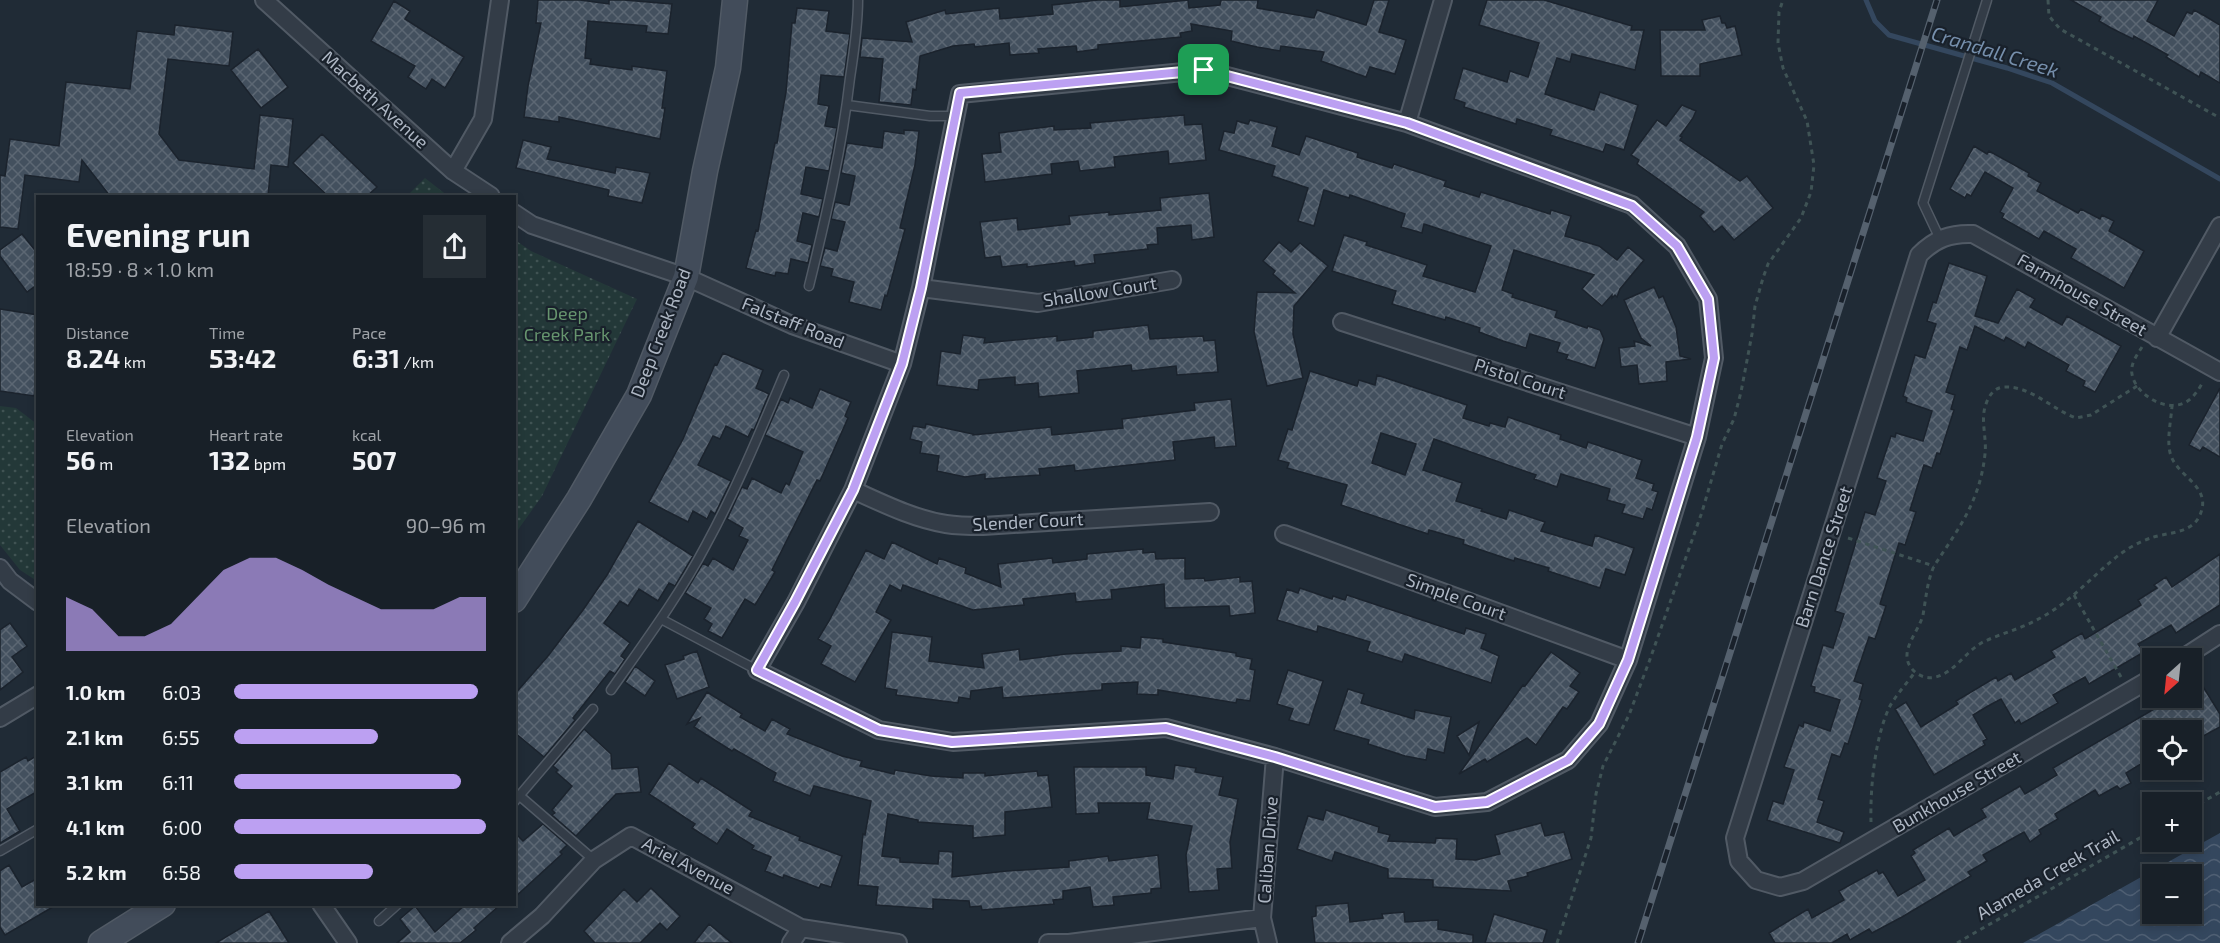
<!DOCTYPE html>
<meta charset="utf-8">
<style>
:root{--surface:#182028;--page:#252d34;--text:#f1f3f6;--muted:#9fa3a8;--line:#363e45;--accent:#bca0f2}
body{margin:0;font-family:"Exo 2",sans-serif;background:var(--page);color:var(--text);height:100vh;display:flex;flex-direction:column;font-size:22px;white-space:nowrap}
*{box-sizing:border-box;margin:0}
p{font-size:20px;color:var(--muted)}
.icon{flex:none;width:33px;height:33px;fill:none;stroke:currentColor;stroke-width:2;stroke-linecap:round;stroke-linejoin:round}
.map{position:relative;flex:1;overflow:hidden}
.panel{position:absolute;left:36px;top:195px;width:480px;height:711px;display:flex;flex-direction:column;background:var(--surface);border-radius:0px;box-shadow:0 3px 9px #0003,0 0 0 2px var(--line)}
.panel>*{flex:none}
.needle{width:39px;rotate:207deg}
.buttons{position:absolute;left:2142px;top:648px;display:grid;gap:12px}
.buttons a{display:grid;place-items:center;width:60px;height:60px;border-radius:0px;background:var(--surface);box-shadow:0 3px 9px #0003,0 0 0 2px var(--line);font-size:30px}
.pin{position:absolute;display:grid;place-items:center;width:51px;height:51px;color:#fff;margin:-26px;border-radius:12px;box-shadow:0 3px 9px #0006}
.round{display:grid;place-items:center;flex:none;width:63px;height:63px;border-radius:0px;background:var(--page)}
.overview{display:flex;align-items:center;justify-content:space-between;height:102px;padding:0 30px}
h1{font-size:33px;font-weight:700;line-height:45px}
.stats{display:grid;grid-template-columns:repeat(3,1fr);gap:9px;height:102px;padding:6px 30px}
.stats div{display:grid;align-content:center}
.stats b{font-size:26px;font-weight:700}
.stats small{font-size:16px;font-weight:400}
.stats p{font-size:16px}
.chart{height:168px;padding:12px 30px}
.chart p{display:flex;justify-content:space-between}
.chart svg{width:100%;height:108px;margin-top:6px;fill:var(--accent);opacity:.7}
ul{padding:0 30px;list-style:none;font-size:20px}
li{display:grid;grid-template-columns:96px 72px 1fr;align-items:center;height:45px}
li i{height:15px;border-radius:8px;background:var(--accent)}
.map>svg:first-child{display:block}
</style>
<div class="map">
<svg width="2220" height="943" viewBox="0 0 2220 943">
<defs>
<pattern id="park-dots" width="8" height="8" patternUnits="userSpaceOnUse" patternTransform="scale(1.5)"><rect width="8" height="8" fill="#233838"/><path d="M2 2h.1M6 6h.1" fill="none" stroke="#405353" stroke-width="1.8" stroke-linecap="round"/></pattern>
<pattern id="water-waves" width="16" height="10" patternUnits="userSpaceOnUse" patternTransform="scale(1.5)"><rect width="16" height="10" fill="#34475e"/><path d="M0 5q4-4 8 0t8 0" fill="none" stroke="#4f5f73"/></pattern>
<pattern id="building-cross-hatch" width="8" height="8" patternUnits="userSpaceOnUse" patternTransform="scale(1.5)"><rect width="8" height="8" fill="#43505e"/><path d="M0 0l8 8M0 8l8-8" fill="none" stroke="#5c6773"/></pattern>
</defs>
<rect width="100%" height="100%" fill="#202b36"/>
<path fill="url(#park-dots)" d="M425 178 448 196H407Z
M515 240 531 251 637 299 542 496 515 534Z
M0 406 16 408 37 424V581L20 570 0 545Z"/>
<path fill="url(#water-waves)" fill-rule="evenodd" d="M2220 833V943H2023ZM2152 874H2192V914H2152Z"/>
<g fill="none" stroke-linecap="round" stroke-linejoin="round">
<path stroke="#34475e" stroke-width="5" d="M1866 0 1875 21 1889 35 2007 68 2052 83 2220 179"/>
</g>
<path fill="url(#building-cross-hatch)" stroke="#1b232d" stroke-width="1.5" fill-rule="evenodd" d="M538 0H580L609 4V0H624L672 4 668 34 646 32 647 26 588 21 585 58 591 59 590 64 632 70V66L667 71 662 108H665L660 139 559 117V122L524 117 528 86 541 23H536Z
M1098 0H1120V7L1188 0 1189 8 1220 5 1221 0H1258L1257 8 1314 18 1317 10 1366 25 1374 0H1389L1379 32 1406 40 1395 74 1370 67 1366 77 1321 61 1324 52 1281 46 1280 51 1257 47 1231 41 1232 31 1191 24 1192 31 1180 33 1181 37 1098 45V49L1077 52 1076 46 1038 49 1039 53 1010 55 1009 43 975 47 974 44 953 46 920 56 916 90 913 89 911 105 879 102 883 59 860 57 862 38 912 42 906 22 945 10 946 14 999 8 1000 19 1053 14 1052 5Z
M1487 0H1544L1632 26 1631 30H1644L1635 70 1572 54 1570 62 1557 58 1545 94 1594 110 1600 92 1638 105 1624 150 1606 144 1603 152 1550 135 1552 130 1517 119 1516 124 1464 107 1465 103 1454 99 1463 68 1507 82 1510 71 1528 77 1539 43 1479 25Z
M2071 0H2158L2147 21 2174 36 2187 12 2192 14 2194 10 2205 16 2220 25V83L2201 72 2199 77 2166 57 2168 55 2134 36 2133 39 2111 28 2099 21 2101 17Z
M394 1 410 11 405 19 464 57 445 88 432 79 426 89 408 77 415 66 371 41Z
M797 8 829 11 826 31 850 34 844 77 821 75 818 104 829 106 825 126 837 128 829 171 806 167 801 194 823 199 819 217 803 213 797 241 812 245 808 263 791 259 788 274 776 272 775 276 746 268 756 230 758 231 775 143H777L786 92 792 23H795Z
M1720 16 1722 23H1725L1727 28 1735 26 1742 55 1700 64V76H1661L1660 30H1705L1702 20Z
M175 25 233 32 229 66 168 59 159 134 179 160 254 169 260 115 293 119 288 167 271 165 268 196H202L182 194V196H110L82 160 79 182 25 175 18 229 0 227V175L5 176 10 139 59 146 66 82 130 89 137 31 174 35Z
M258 49 288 87 261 108 231 70Z
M1682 105 1696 111 1693 118 1680 136 1682 137 1680 140 1740 181 1747 176 1773 208 1734 240 1722 226 1714 232 1700 216 1704 212 1637 164 1639 160 1631 155 1657 120 1666 126Z
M1184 115 1185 125 1202 124 1206 160 1169 164 1168 151 1114 157 1115 167 1080 171 1078 161 1051 164 1052 174 985 182 982 154 1001 152 999 133 1054 126V130L1091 128 1090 123Z
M1250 120 1277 127 1272 146 1299 155 1306 136 1358 153 1357 157 1392 168 1394 164 1446 181 1444 186 1479 197 1481 192 1550 214 1551 210 1571 216 1565 236 1599 246 1617 260 1628 247 1644 260 1620 289 1617 297 1615 295 1612 298V295L1602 306 1582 289 1594 275 1514 250 1502 290 1513 294 1512 297 1557 311 1555 317 1587 328 1588 326 1600 330 1604 339 1595 368 1566 359 1568 355 1557 352 1560 343 1530 334 1526 348 1503 341 1479 332 1480 328 1446 317 1445 320 1392 304 1396 291 1332 271 1344 235 1367 242 1366 245 1427 265 1423 276 1475 292 1491 246 1424 224 1422 233 1401 227 1405 214 1350 195 1349 198 1324 190 1314 226 1298 221 1308 188 1272 176 1275 166 1219 150 1224 131 1234 133 1237 121 1248 124Z
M904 130 919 131 915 165 900 228 905 229 887 296 885 295 881 310 849 302 854 282 831 276 833 269 820 266 825 248 837 251 845 222 831 219 835 202 849 205 855 176 841 173 847 143 882 148 884 131 904 134Z
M322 134 377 187 367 196H328L293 163Z
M523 140 551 147 547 159 615 173 616 167 650 173 642 203 608 196 609 190 516 168Z
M1974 146 1987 154 1989 151 2029 173 2028 176 2041 183 2037 191 2078 213 2081 209 2100 219 2102 215 2114 221 2109 231 2144 251 2124 288 2071 258 2076 249 2044 231 2039 239 2002 218 2004 214 2000 212 2013 188 1985 172 1971 196 1967 194 1965 198 1950 189Z
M1209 193 1214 237 1192 240 1191 225 1157 228 1158 244 1147 245 1148 249 1094 255 1095 263 1075 266 1074 261 1027 267V264L1002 267 1000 256 985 258 980 222 1017 218 1018 230 1070 224 1069 216 1109 212V215L1161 210 1160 198Z
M22 234 38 254V284L27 292 0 256V250Z
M1279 242 1291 252 1300 243 1328 266 1294 306 1293 334 1303 378 1267 386 1254 332 1257 292 1295 293 1273 274 1275 271 1263 261Z
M1949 263 1987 276 1975 316 1998 323 2017 289 2035 299 2030 307 2062 325 2067 316 2121 346 2095 392 2083 386 2085 381 2066 371 2069 365 2028 342 2025 348 2006 337 2004 341 1975 326 1967 350 1960 347 1946 392 1955 395 1951 409 1954 410 1946 435 1940 454 1937 453 1932 468 1924 465 1910 510 1916 512 1905 545 1899 543 1880 604 1886 606 1875 639 1869 637 1854 681 1863 684 1859 699 1862 700 1848 744 1845 743 1840 757 1832 754 1818 799 1824 801 1817 822 1844 832 1840 843 1767 820 1773 801 1783 804 1794 770 1784 767 1799 725 1803 727 1804 722 1830 731 1840 700 1814 692 1815 687 1811 686 1823 645 1833 648 1844 614 1835 611 1865 512 1875 515 1886 481 1877 478 1891 436 1895 437 1896 433 1923 441 1932 411 1906 402 1907 398 1903 396 1915 355 1925 358 1936 324 1927 321 1933 302 1936 303Z
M1654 287 1659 298 1663 296 1676 327 1680 356 1691 359 1666 362 1667 381 1639 384 1637 365 1621 367 1619 348 1635 346 1634 341 1651 346 1641 338 1624 300Z
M0 309 38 315V369L34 396 0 391Z
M1148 325 1150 339 1203 336 1204 341 1215 340 1218 372 1177 375 1176 366 1132 371 1131 365 1077 371 1079 393 1039 397 1038 383 1015 385V377L979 380 978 390 937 385 941 351 960 354 963 335 985 338 984 343 1057 336V341L1093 337V331Z
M723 353 763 370 756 388 769 394 754 430 752 429 748 437 726 426 720 439 713 436 698 465 731 481 715 514 711 511 707 519 693 511 688 522 649 502 683 439 715 364 717 365Z
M1310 371 1357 386 1359 380 1375 385 1377 375 1467 405 1463 418 1489 426 1490 423 1505 427 1508 417 1561 435 1560 439 1586 448 1588 442 1642 460 1636 478 1654 484 1652 490 1658 492 1652 510 1647 508 1643 519 1622 513 1625 505 1607 500 1610 489 1561 474 1557 487 1534 479 1536 475 1434 439 1423 470 1462 483 1456 501 1482 509 1481 511 1506 519 1509 510 1545 522 1541 531 1592 546 1595 535 1634 548 1625 575 1606 569 1600 588 1548 571 1549 568 1515 558 1514 561 1463 544 1464 540 1429 530 1428 534 1341 505 1347 485 1287 468 1289 463 1278 460 1288 429 1292 430ZM1381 433 1416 444 1405 475 1372 463Z
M2220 388V457L2203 447 2200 451 2189 445Z
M820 389 851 402 845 416 848 418 820 481 817 480 772 570 775 572 755 605 745 599 722 638 708 631 712 624 704 619 711 608 685 593 703 563 708 566 713 558 733 570 748 540 739 536 743 528 727 519 742 487 747 489 752 478 781 493 786 483 789 485 803 452 765 435 781 399 788 403 790 398 812 408Z
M1231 399 1236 446 1215 448 1214 437 1173 442 1175 460 1075 471 1074 465 1039 469 1040 475 985 479V474L965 477 937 471 939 456 920 453 922 442 910 439 913 426 925 428 926 424 973 434V435L1051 427 1052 435 1123 428 1122 419 1195 410 1194 403Z
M638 521 693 556 675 586 669 583 658 601 639 589 628 606 620 601 604 623 630 643 621 656 625 659 615 674 610 671 573 718 575 720 544 757 514 732V695L548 656 583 610 607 575Z
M892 542 937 564 939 558 966 568 965 573 1001 587 998 564 1052 558 1053 563 1087 559V554L1143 549V553L1155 552 1156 559 1185 558V579L1204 578 1205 581 1240 577V582L1252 581 1255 613 1230 616 1229 606 1165 608 1164 584 1111 590 1112 599 1076 602 1075 593 1023 599 1024 605 973 610 903 585 901 591 890 585 876 612 891 620 855 682 821 664 831 646 818 639 829 621 866 550 884 559Z
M2220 554V605L2176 633 2171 625 2138 644 2144 652 2089 684 2085 677 2053 695 2058 703 2021 724 2019 720 2015 723 2001 699 1988 706 1973 715 1987 739 1983 741 1985 745 1934 775 1895 709 1906 702 1921 727 1958 704 1956 701 1996 677 1998 681 2011 673 2015 680 2055 657 2051 651 2082 633 2085 639 2141 605 2138 600 2157 588 2154 585 2166 577 2172 587Z
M1300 588 1332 599 1333 596 1345 600 1347 595 1464 634 1466 628 1486 634 1481 648 1499 656 1491 683 1405 654 1402 662 1367 651 1370 642 1318 626 1317 632 1277 620 1287 589 1298 593Z
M10 623 27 646 12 657 23 672 0 690V630Z
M892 632 932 637 929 661 984 668 982 654 1019 649 1020 660 1066 654 1121 651V646L1140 648 1141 637 1163 639V642L1236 653V656L1252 659 1250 669 1255 670 1250 701 1237 699 1236 703 1158 690V695L1137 694 1138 682 1102 684V690L1003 698 1002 687 971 691 970 699 959 697 958 703 896 695 897 690 885 688Z
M697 651 709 687 677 699 665 665 684 659 683 656Z
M1551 652 1580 673 1570 686 1579 692 1567 709 1563 707 1536 745 1527 738 1487 762 1485 759 1459 774 1523 685 1525 686Z
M635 666 655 681 645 696 625 682Z
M1288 670 1323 681 1309 725 1289 720 1293 709 1277 704Z
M2202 685 2220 714V727L2192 742V730H2152V757L2126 773 2131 783 2120 789 2117 786 2099 796 2095 790 2055 814 2058 819 2039 830 2041 834 2030 842 2024 832 1983 855 1987 861 1968 872 1971 876 1902 917 1872 933 1869 929 1850 940 1847 934 1832 943H1775L1769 933 1808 909 1812 918 1844 900 1839 891 1877 870 1879 874 1883 872 1898 896 1925 880 1911 856 1915 853 1913 850 1949 828 1954 836 1986 817 1981 809 2020 786 2025 794 2057 775 2053 768 2173 698H2192V691Z
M1348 689 1364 694 1361 703 1414 719 1415 710 1451 717 1444 753 1428 749 1426 760 1405 756 1368 744 1369 740 1334 730Z
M707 692 742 714 740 717 765 731 772 719 790 729 787 734 842 756 862 761 860 766 894 774 895 770 931 776 963 778V773H985V776L1037 771 1038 776 1048 775 1052 807 1005 812V835L973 838V826L918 822V820L888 814 882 856 900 858V862L938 864 939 851 953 852 952 877 1007 871 1069 867V861L1108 856 1109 861 1158 855 1161 888 1151 889V893L1113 897 1114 905 1093 907 1090 887 1063 891V899L1053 900 1054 904 982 910 981 906 970 907 969 901 933 899V909L876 905 878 887 858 885 863 834 865 835 871 801 814 786 810 796 773 781 776 773 734 749 732 751 694 727 700 718 687 724Z
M1479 722 1469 755 1457 736Z
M584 729 611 754 612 769 638 767 641 792 616 794 576 836 552 815 555 813 552 810 572 786 556 772 558 770 553 766Z
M38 755V791L7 809 20 831 0 843V772L26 757 28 761Z
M669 763 698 783 701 778 752 811 749 816 800 837 799 840 842 856 831 887 821 884 819 888 784 875 783 878 765 871 771 857 752 849 754 846 727 829 717 844 692 828 695 824 649 794Z
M1175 765 1196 768 1195 772 1223 777 1219 795 1238 799 1230 842 1232 868 1217 869 1219 890 1189 892 1186 855 1192 826 1147 819 1150 803H1098L1099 813 1076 814 1074 767H1146V775L1173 779Z
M1326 810 1379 827 1378 832 1390 835 1388 841 1435 843 1436 838 1457 839 1456 859 1476 860 1500 854 1495 835 1541 823 1545 836 1564 832 1572 859 1527 873 1528 876 1508 881 1511 891 1433 887V880L1388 878V869L1335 852 1332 861 1297 849 1308 816 1323 820Z
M543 824 567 845 560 852 562 854 514 898V832L523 841Z
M9 865 22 887 38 878V904H58L5 935 0 927V871Z
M651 888 680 916 667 930 660 923 640 943H595L584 931 624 889 637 902Z
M1348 903 1350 922 1383 918 1382 914 1404 912 1405 922 1438 920V929L1473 935V943H1315L1312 917 1316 916V906Z
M466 904H501L474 928 476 930 460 943H397L410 932 400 919 415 906 435 932Z
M269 911 289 943H216Z
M1494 914 1547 930 1543 943H1485Z
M709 924 732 943H694Z"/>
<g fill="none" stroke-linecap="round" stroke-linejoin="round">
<g stroke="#515a65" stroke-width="11">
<path id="lane" d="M847 105 930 116H955
M1940 239 1923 203 1987 0
M809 286C826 217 842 148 850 78 854 52 858 26 858 0
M661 619 757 670
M611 690C644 643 679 596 706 545 736 490 760 432 784 375
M521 797 594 860
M514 802 593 709
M0 851 38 829
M379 921 398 904"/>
</g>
<g stroke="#515a65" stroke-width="20">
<path id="street" d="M264 0 453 171 491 196
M1204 70 1407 123 1632 205 1677 246 1708 299 1714 358 1697 437 1628 660 1599 724 1568 760 1487 802 1435 807 1275 757 1166 728 953 742 879 730 757 670 796 602 853 490 902 364 921 288 960 94Z
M1407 123 1443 0
M453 171 483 119 500 0
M514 213 532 225 686 277 792 325 902 364
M921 288 1038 303 1172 280
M1342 322 1697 437
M2157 338 2220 226
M853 490C882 503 914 519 946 524 958 526 971 526 983 526L1210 512
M1284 534 1628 660
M0 568 10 581 38 602
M2183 658 2220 634
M2152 678 1803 881 1780 887 1756 880 1739 861 1735 838 1919 255C1935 239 1950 233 1973 234L2220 372
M0 718 38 695
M321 904 348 943
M510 943 542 916 594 860 631 836 801 928 898 943
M791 943 801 928
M1048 943H1069L1262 918
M1268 943 1262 918 1275 757"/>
</g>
<g stroke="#515a65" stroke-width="27">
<path id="secondary" d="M514 600 579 499 639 395 686 277 705 171 728 68 735 0
M101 943 163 904"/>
</g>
<path stroke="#3f5355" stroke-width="3" stroke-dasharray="4.5 4.5" stroke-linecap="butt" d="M2048 0 2049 16 2060 29 2220 118
M2142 347C2137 355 2130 364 2132 374 2135 394 2165 412 2184 403 2193 399 2199 389 2203 382
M2137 386 2091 415 2076 418C2053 410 2031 386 2005 387 1995 387 1989 395 1986 404 1980 419 1987 438 1985 454 1980 501 1959 528 1934 566 1927 582 1926 598 1923 615 1918 634 1895 654 1915 672 1921 677 1929 679 1936 677 1955 672 1966 651 1983 642 2002 633 2024 628 2042 617 2072 601 2093 575 2119 555 2128 548 2141 541 2151 538 2167 532 2190 534 2199 517 2214 487 2179 478 2171 456 2166 442 2171 421 2172 406
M1848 538 1934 566
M2074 595 2121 677
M2192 808 2220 792
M1871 822C1870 788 1875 736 1890 706 1897 694 1907 683 1915 672
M1557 943 1591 838 1596 794 1603 766 1629 715 1649 662 1702 512 1722 444 1734 419 1741 392 1752 334 1755 306 1763 278 1768 264 1801 218 1811 192 1814 165 1807 121 1783 68 1778 43 1779 12 1783 0
M1957 943 2152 831"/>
<use href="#lane" stroke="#333c47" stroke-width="8"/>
<use href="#street" stroke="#333c47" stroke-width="16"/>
<use href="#secondary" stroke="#424c5a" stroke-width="24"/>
<g stroke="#55616e" stroke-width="7">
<path id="rail" d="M1638 943 1937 0"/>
</g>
<use href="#rail" stroke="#19212b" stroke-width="4.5" stroke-dasharray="14" stroke-linecap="butt"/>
</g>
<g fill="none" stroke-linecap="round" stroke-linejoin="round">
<g stroke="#fff" stroke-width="12">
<path id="route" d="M1204 70 1407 123 1632 206 1677 246 1708 299 1714 358 1697 437 1628 660 1599 724 1568 760 1487 802 1435 807 1275 757 1166 728 952 742 879 730 757 670 795 602 853 490 902 364 921 288 960 93Z"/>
</g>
<use href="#route" stroke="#bca0f2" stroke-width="8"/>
</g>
<g text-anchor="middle" stroke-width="4.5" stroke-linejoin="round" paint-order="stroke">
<g font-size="18" fill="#aeb7c4" stroke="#19212b">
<text transform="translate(375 100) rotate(42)" y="6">Macbeth Avenue</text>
<text transform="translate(1100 292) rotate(-9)" y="6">Shallow Court</text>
<text transform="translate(2082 295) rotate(30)" y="6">Farmhouse Street</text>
<text transform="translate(793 323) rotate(22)" y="6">Falstaff Road</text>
<text transform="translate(661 333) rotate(-69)" y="6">Deep Creek Road</text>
<text transform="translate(1520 379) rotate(18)" y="6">Pistol Court</text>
<text transform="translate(1028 522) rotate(-3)" y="6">Slender Court</text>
<text transform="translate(1824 557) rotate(-72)" y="6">Barn Dance Street</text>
<text transform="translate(1456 597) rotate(20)" y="6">Simple Court</text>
<text transform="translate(1957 792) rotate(-30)" y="6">Bunkhouse Street</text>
<text transform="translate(1268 850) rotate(-86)" y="6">Caliban Drive</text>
<text transform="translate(688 866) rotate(28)" y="6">Ariel Avenue</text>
<text transform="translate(2048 875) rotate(-30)" y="6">Alameda Creek Trail</text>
</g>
<g font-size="18" fill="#66946e" stroke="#19212b">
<text x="567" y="320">Deep<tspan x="567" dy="21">Creek Park</tspan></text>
</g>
<g font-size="20" font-style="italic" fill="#768fac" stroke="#19212b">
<text transform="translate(1995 52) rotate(17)" y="7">Crandall Creek</text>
</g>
</g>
</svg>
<div class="buttons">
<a><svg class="needle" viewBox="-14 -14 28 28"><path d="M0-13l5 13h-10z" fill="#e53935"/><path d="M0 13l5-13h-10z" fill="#9fa3a8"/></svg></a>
<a><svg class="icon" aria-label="locate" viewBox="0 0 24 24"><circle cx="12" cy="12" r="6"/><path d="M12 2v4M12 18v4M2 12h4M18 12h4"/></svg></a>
<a>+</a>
<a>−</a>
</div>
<div class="pin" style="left:1204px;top:70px;background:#1e9e55"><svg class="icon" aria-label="arrive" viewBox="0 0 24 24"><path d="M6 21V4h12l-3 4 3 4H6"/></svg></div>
<section class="panel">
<div class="overview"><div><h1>Evening run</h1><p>18:59 · 8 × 1.0 km</p></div><a class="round"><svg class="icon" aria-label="share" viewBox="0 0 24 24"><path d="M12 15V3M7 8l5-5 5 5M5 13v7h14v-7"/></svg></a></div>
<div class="stats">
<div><p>Distance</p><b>8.24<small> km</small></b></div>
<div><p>Time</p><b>53:42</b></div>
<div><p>Pace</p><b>6:31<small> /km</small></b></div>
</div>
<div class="stats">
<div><p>Elevation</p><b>56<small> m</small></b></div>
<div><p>Heart rate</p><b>132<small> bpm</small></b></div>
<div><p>kcal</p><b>507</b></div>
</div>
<div class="chart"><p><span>Elevation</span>90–96 m</p>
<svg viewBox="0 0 160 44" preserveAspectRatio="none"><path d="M0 44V22L10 27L20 38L30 38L40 33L50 22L60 11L70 6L80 6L90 11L100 17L110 22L120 27L130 27L140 27L150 22L160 22V44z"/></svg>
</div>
<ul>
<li><b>1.0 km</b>6:03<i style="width:97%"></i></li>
<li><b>2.1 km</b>6:55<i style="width:57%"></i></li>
<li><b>3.1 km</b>6:11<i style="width:90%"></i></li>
<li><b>4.1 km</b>6:00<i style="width:100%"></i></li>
<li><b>5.2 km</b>6:58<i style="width:55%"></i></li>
</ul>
</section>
</div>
